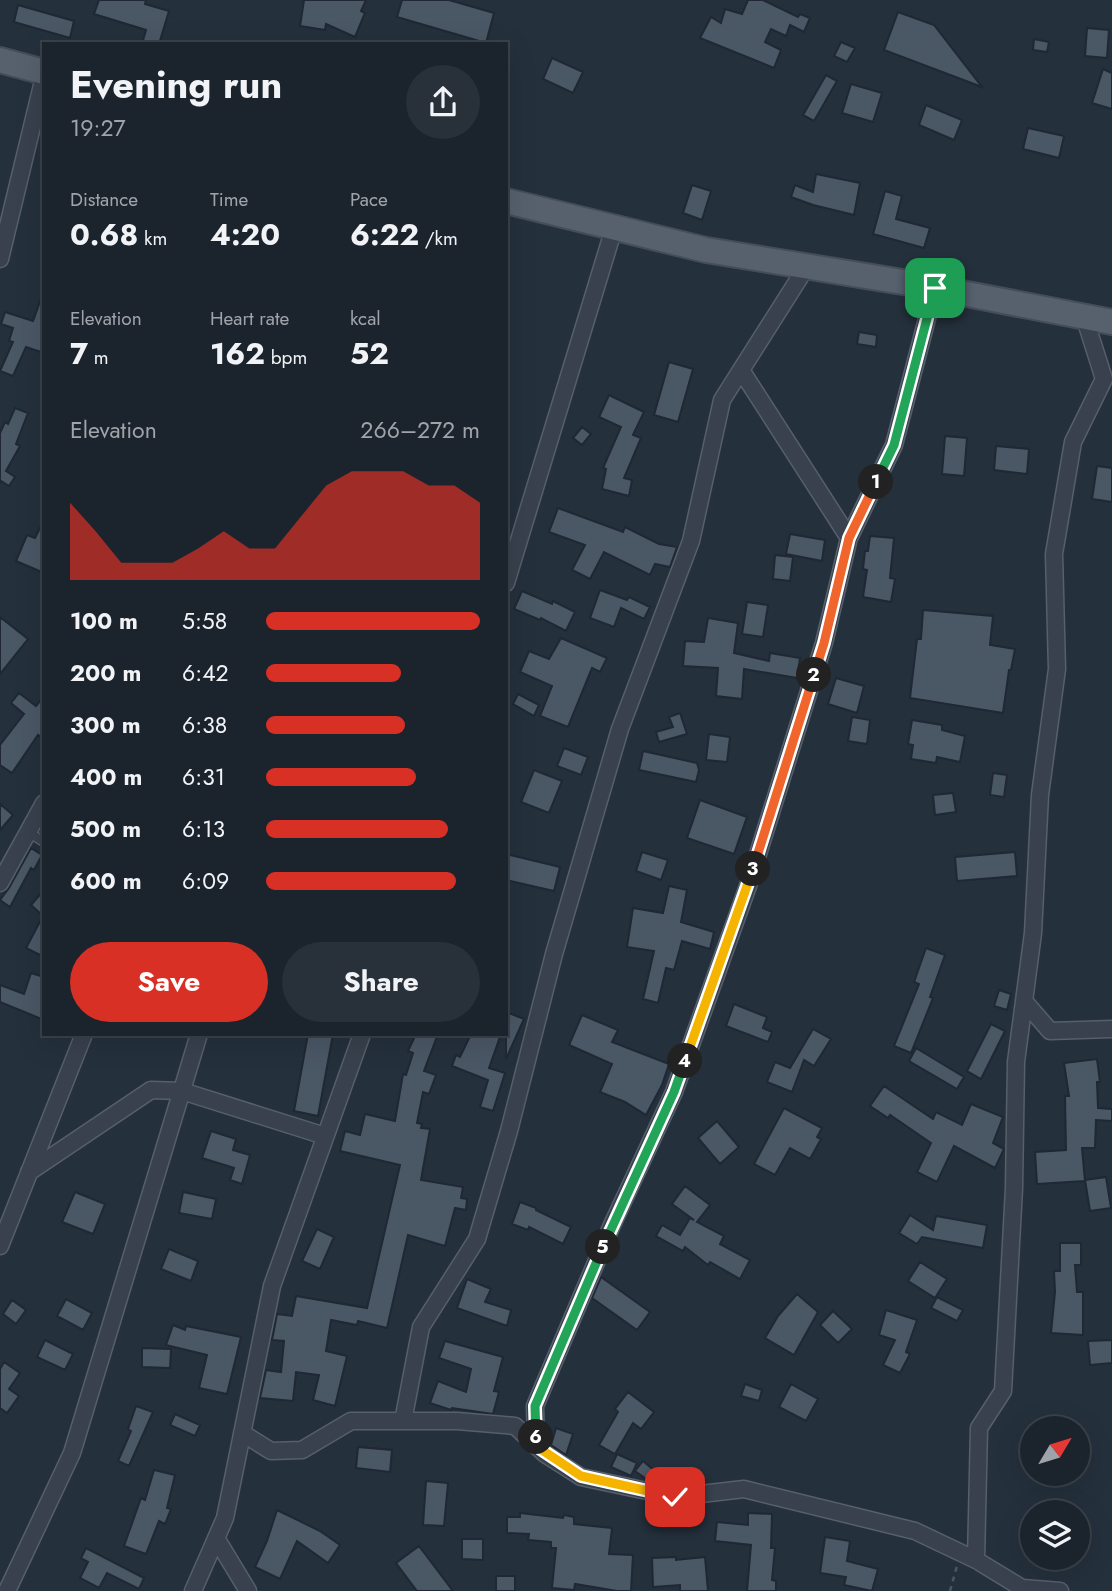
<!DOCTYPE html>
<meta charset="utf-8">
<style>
:root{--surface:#1b242d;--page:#283039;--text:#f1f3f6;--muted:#a0a4aa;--line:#394149;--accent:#d93025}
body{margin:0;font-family:Jost,sans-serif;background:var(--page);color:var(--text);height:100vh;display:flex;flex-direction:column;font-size:26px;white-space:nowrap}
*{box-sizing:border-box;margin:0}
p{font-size:23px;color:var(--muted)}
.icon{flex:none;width:38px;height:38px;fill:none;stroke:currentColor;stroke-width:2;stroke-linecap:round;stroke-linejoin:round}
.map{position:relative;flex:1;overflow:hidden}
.drawer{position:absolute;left:42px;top:42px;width:466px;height:994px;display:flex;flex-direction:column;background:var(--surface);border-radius:0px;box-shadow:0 7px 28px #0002,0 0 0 2px var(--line)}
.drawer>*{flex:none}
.needle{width:46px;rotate:52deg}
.fabs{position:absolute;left:1020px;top:1416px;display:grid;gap:14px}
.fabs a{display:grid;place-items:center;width:70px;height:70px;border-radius:50%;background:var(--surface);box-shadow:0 7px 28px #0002,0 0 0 2px var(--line);font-size:35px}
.pin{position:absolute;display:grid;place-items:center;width:60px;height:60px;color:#fff;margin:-30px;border-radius:14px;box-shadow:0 4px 10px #0006}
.km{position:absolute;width:35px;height:35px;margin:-18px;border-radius:50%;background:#222;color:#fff;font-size:19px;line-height:35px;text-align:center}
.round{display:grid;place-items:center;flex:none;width:74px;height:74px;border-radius:37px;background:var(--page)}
.summary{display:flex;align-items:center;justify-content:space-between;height:119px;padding:0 28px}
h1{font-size:38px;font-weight:700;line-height:52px}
.stats{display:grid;grid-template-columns:repeat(3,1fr);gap:10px;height:119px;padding:7px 28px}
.stats div{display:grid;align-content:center}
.stats b{font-size:30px;font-weight:700}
.stats small{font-size:19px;font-weight:400}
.stats p{font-size:19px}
.chart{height:196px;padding:14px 28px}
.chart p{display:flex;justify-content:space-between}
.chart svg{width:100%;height:126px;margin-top:7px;fill:var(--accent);opacity:.7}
.button{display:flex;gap:14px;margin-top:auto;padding:14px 28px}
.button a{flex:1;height:80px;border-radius:42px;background:var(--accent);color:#fff;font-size:28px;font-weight:700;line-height:80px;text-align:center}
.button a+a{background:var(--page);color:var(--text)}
ul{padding:0 28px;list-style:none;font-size:23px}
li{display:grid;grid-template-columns:112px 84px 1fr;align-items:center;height:52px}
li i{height:18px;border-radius:9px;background:var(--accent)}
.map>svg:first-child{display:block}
</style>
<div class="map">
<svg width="1112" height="1591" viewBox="0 0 1112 1591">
<rect width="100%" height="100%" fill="#24303c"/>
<path fill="#4a5765" stroke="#1f2834" stroke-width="2" d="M99 0H146L145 4 169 11 159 44H142L146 30 94 14Z
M304 0H366L361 11 365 13 355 37 326 24 325 30 300 26Z
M402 0H449L494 13 486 43 397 17Z
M748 0H763L798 17 800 14 810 18 804 32 790 25 786 36 771 29 765 42 781 50 774 68 700 38 711 17 721 23 725 9 742 14Z
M18 5 74 21 70 38 14 22Z
M898 12 934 25 982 87 884 50Z
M1087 28 1109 30 1107 58 1085 56Z
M1034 39 1049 42 1047 52 1033 50Z
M841 42 855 48 847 62 834 56Z
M552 58 583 72 573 93 543 79Z
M1103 69 1112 73V109L1092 103Z
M826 75 837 81 814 121 803 115Z
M851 84 882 93 873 122 842 113Z
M926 105 962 120 954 140 919 125Z
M1028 128 1064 136 1059 158 1023 149Z
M816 174 860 183 854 215 813 205 791 197 795 185 813 192Z
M692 185 711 191 702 220 683 213Z
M885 191 902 196 896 219 930 228 924 248 873 234Z
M42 296H44V353L26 347 13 376 0 371 13 342 9 341 13 328 1 324 5 312 33 321Z
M859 332 877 335 876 347 857 344Z
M669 362 693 369 678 422 654 415Z
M609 395 644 412 633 435 641 438 624 478 632 480 629 496 602 489 606 469 603 468 621 427 599 417Z
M15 408 28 413 16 444 20 446 6 471 15 477 9 486 1 481 0 483V433L5 422 8 424Z
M582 427 591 434 582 445 573 438Z
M945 436 967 438 964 476 942 474Z
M996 446 1029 449 1027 474 994 470Z
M1097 466 1112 468V502L1092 499Z
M558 508 623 532 625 527 659 544 677 547 670 567 655 564 650 575 604 552 590 579 572 570 585 545 549 532Z
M44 520V573L16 561 27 535 35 538Z
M790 534 825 540 822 561 786 554Z
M870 536 894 538 890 578 895 579 891 602 863 597 867 570 863 569 865 551H868Z
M775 555 793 557 790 581 773 579Z
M600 590 627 600 629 597 650 607 644 619 621 608 614 627 590 618Z
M522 591 552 604 553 601 575 612 566 631 541 618 540 620 514 609Z
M747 602 768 605 763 637 742 634Z
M923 610 993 616 990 645 1015 649 1011 670H1009L1003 713 910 698 917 639H921Z
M0 617 28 639 0 674Z
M708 618 738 623 734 653 769 661 770 653 800 658 797 678 744 669 742 699 716 696 718 668 683 666 685 641 704 642Z
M561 638 607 658 600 672 592 668 568 727 540 716 552 686 520 672 529 651 549 659Z
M836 678 864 686 857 713 828 704Z
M19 693 36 706 44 696V739L38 735 12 773 0 765V745L24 714 11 703Z
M518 694 539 705 534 716 513 704Z
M680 713 687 734 659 742 656 732 673 727 669 717Z
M852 717 870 720 867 744 848 741Z
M912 720 942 725V730L965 736 960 762 937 757 936 763 911 759 913 745 908 744Z
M709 734 730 737 727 762 706 760Z
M564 748 588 757 581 775 557 766Z
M643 751 697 763 699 770 696 782 639 770Z
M534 770 562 781 549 813 521 802Z
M993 773 1007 775 1004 797 990 795Z
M953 793 956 812 935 815 933 795Z
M700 800 747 817 734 854 687 838Z
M0 804 13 815 0 830Z
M31 848 42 855 34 870 31 868 10 907 0 900 9 888Z
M642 852 668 860 661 880 636 871Z
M1015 852 1017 876 957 881 955 857Z
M506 854 560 867 554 891 506 880Z
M669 886 687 890 681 922 714 932 710 949 682 941 674 970 666 968 658 1003 643 999 654 951 627 947 633 908 663 913Z
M44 890V957L26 948 43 916 31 905Z
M926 948 945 955 930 997 933 998 911 1053 894 1046 919 984 914 982Z
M31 973 44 977V1020L0 1002V985L24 994Z
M999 990 1011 994 1007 1010 994 1006Z
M734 1004 767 1017 763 1028 772 1032 768 1042 726 1026Z
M506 1012 524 1019 506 1059Z
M582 1015 618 1030 612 1042 669 1064 662 1085 646 1115 625 1102 600 1092 612 1064 569 1045Z
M991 1024 1005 1031 981 1079 967 1071Z
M813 1029 831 1039 814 1066 804 1060 792 1092 767 1082 775 1062 790 1068Z
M308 1034H333L318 1116 294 1111Z
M416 1034H438L424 1071 436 1075 429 1094 423 1092 417 1123 422 1124 421 1128 430 1129 421 1180 463 1187 461 1198 467 1199 466 1210 455 1208 445 1246 408 1235 387 1328 358 1321 357 1325 331 1320 326 1351 347 1356 335 1406 313 1400 319 1375 296 1372 293 1401 260 1398 266 1370 281 1372 284 1341 272 1340 277 1314 292 1316 296 1296 367 1308 400 1165 340 1151 345 1131 360 1135 365 1114 395 1121 403 1074 406 1075 413 1053 408 1051Z
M471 1034H501L489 1068 505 1073 493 1111 480 1107 488 1080 452 1066 456 1055 460 1057Z
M916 1048 964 1077 957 1089 909 1061Z
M1097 1059 1100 1082H1097L1098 1108 1112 1109V1121L1096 1120 1095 1148H1082L1085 1181 1037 1184 1035 1152 1066 1150 1065 1096H1069L1064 1063Z
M884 1086 933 1119 936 1112 962 1125 971 1104 1003 1117 993 1143 1004 1149 995 1168 954 1146 937 1182 917 1172 931 1143 890 1115 888 1118 870 1106Z
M784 1108 822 1128 817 1137 821 1139 810 1159 790 1148 775 1175 754 1164Z
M717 1121 739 1147 720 1164 698 1138Z
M211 1131 236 1139 233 1150 250 1155 242 1184 230 1180 234 1168 202 1158Z
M1106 1177 1111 1208 1090 1211 1085 1180Z
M685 1186 710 1205 697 1222 724 1236 720 1244 750 1260 740 1279 710 1262 708 1265 685 1247 683 1251 656 1236 662 1225 680 1235 690 1218 694 1220 672 1204Z
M75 1192 105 1204 93 1234 62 1222Z
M183 1192 216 1199 212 1219 179 1213Z
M520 1202 536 1208V1210L571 1227 563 1244 529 1227 528 1230 512 1224Z
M910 1215 933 1230 936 1216 987 1225 983 1248 922 1237 917 1244 899 1233Z
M317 1229 334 1237 320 1269 302 1261Z
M1060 1243H1081V1265H1075L1077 1292H1083V1335L1051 1333 1055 1292 1054 1271H1060Z
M169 1249 198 1261 191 1281 161 1269Z
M920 1262 947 1279 935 1298 908 1281Z
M601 1277 650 1312 637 1330 592 1298Z
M467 1279 491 1289 485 1302 511 1310 507 1326 457 1308Z
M797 1294 818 1312 794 1355 765 1338 778 1316Z
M937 1297 963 1310 957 1321 931 1308Z
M66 1299 92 1313 83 1330 57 1316Z
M12 1300 26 1310 16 1324 3 1314Z
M886 1310 917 1320 906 1352 910 1354 900 1373 883 1365 895 1340 879 1335Z
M833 1311 852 1329 838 1343 820 1325Z
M173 1325 185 1330 186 1326 241 1337 227 1394 199 1388 207 1355 166 1345Z
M45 1340 73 1354 65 1370 37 1357Z
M1112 1340V1363L1090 1365 1088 1341Z
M445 1341 503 1357 494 1391 499 1392 493 1414 452 1408 451 1410 430 1403 438 1381 466 1392 471 1369 439 1358Z
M142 1348 171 1349 170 1368 142 1367Z
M4 1362 20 1373 9 1389 19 1396 7 1413 0 1408V1369Z
M745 1384 762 1390 759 1401 741 1396Z
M791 1384 818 1399 806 1421 779 1407Z
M628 1392 654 1412 641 1429 633 1423 615 1454 599 1445 618 1412 615 1409Z
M136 1406 153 1412 129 1466 118 1461 131 1431 128 1429Z
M175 1414 200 1425 195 1436 170 1425Z
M556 1428 573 1434 566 1455 551 1445Z
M358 1447 392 1450 390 1472 356 1468Z
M617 1454 637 1463 631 1476 611 1467Z
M643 1461 656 1472 649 1481 635 1471Z
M154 1470 175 1475 167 1508 171 1509 165 1524 159 1521 146 1554 124 1546 141 1498 145 1500Z
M426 1481 448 1483 444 1526 423 1525Z
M277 1510 320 1531 340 1545 328 1563 297 1541 280 1579 255 1567 267 1541Z
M520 1513 563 1518 564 1515 574 1517V1524L612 1528 609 1554 633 1555 631 1591H617L575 1584 574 1590 552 1588 556 1548H551V1542L528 1540 529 1534 507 1533V1517H520Z
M748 1513 772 1514 771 1548H775L772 1580 776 1581V1591H747L751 1545 715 1541 717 1522 748 1525Z
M825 1537 850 1541 847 1561 878 1569 872 1591 844 1585 846 1577 820 1573Z
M462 1539H483V1560L462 1559Z
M419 1546 453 1591H417L396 1563Z
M86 1548 144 1578 139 1589 107 1573 99 1588 80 1578 88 1562 81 1558Z
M676 1557V1560L705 1557 708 1591H680V1585L653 1587 652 1558Z
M496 1576H515V1591H496Z"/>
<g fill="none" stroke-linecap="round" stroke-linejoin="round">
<g stroke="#565f6b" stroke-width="11">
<path id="service" d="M28 832 44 842"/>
</g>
<g stroke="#565f6b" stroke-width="19">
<path id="minor" d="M0 259 44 77
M741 370 849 538
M506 583 614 228
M0 883 44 803
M1024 1001 1050 1031 1112 1029
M29 1172 151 1090 182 1091 325 1136
M0 1246 84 1034
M403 1421 421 1327 477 1239 509 1131 554 954 620 729 691 541 722 400 807 266
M242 1433 271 1451 302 1450 351 1421H457L515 1426 545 1454 581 1477 675 1497 744 1489 915 1531 976 1560 1027 1591
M536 1446 535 1406 612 1225 674 1092 748 886 824 643 849 538 894 445 935 288
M216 1538 248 1591
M976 1560 979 1428 1003 1391 1014 1188 1016 1062 1033 933 1040 795 1057 669 1054 554 1073 442 1104 379 1084 316
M1023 1588 1060 1591
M7 1591 72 1453 199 1034
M193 1591 225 1518 272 1286 362 1034"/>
</g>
<g stroke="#444d59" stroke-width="28">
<path id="primary" d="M0 60 44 72
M506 201 706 250 915 284 1112 322"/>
</g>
<path stroke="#465b5d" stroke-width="2.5" stroke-dasharray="5 5" stroke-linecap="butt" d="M950 1591 957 1566"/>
<use href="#service" stroke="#38414d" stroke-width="8"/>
<use href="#minor" stroke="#38414d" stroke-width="16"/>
<use href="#primary" stroke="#56616d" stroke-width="24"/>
</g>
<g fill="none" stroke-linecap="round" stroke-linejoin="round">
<g stroke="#fff" stroke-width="14">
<path id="split-1" d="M876 482 894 445 935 288"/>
</g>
<g stroke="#fff" stroke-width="14">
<path id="split-2" d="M814 675 824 643 849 538 876 482"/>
</g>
<g stroke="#fff" stroke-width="14">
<path id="split-3" d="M753 869 814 675"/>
</g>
<g stroke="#fff" stroke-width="14">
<path id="split-4" d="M685 1061 753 869"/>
</g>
<g stroke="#fff" stroke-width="14">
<path id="split-5" d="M603 1247 674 1092 685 1061"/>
</g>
<g stroke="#fff" stroke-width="14">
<path id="split-6" d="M536 1437 535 1406 603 1247"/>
</g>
<g stroke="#fff" stroke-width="14">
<path id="split-7" d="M536 1437V1446L581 1476 675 1497"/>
</g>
<use href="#split-1" stroke="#22a559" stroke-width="9"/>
<use href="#split-2" stroke="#f0652b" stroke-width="9"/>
<use href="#split-3" stroke="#f0652b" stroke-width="9"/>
<use href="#split-4" stroke="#f5b400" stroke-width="9"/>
<use href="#split-5" stroke="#22a559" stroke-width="9"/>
<use href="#split-6" stroke="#22a559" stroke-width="9"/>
<use href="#split-7" stroke="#f5b400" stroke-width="9"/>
</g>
</svg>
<div class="fabs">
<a><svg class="needle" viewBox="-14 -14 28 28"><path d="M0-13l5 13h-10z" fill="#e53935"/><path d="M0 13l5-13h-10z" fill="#a0a4aa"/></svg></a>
<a><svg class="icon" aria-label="layers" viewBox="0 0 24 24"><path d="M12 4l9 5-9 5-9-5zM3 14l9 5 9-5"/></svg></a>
</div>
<div class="pin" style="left:935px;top:288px;background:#1e9e55"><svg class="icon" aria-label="arrive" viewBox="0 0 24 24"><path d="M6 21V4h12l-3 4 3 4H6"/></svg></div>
<div class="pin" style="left:675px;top:1497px;background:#d93025"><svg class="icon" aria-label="check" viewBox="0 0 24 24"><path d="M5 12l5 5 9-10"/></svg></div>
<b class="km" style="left:876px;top:482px">1</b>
<b class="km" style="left:814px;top:675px">2</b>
<b class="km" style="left:753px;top:869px">3</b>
<b class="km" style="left:685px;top:1061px">4</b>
<b class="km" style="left:603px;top:1247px">5</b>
<b class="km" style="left:536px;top:1437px">6</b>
<section class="drawer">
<div class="summary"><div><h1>Evening run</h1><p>19:27</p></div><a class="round"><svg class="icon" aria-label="share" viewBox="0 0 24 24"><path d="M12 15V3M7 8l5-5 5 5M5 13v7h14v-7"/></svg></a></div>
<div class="stats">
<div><p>Distance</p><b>0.68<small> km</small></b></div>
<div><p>Time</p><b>4:20</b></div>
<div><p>Pace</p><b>6:22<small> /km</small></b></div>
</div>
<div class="stats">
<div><p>Elevation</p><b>7<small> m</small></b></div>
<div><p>Heart rate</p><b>162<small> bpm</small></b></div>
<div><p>kcal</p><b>52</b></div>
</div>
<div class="chart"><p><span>Elevation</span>266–272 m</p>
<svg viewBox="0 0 160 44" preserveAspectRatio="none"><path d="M0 44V17L10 27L20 38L30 38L40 38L50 33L60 27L70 33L80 33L90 22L100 11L110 6L120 6L130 6L140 11L150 11L160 17V44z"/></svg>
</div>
<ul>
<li><b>100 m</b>5:58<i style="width:100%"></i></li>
<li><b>200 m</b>6:42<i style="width:63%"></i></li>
<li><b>300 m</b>6:38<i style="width:65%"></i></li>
<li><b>400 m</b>6:31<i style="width:70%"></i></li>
<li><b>500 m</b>6:13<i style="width:85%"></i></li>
<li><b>600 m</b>6:09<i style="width:89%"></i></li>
</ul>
<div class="button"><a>Save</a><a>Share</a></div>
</section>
</div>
